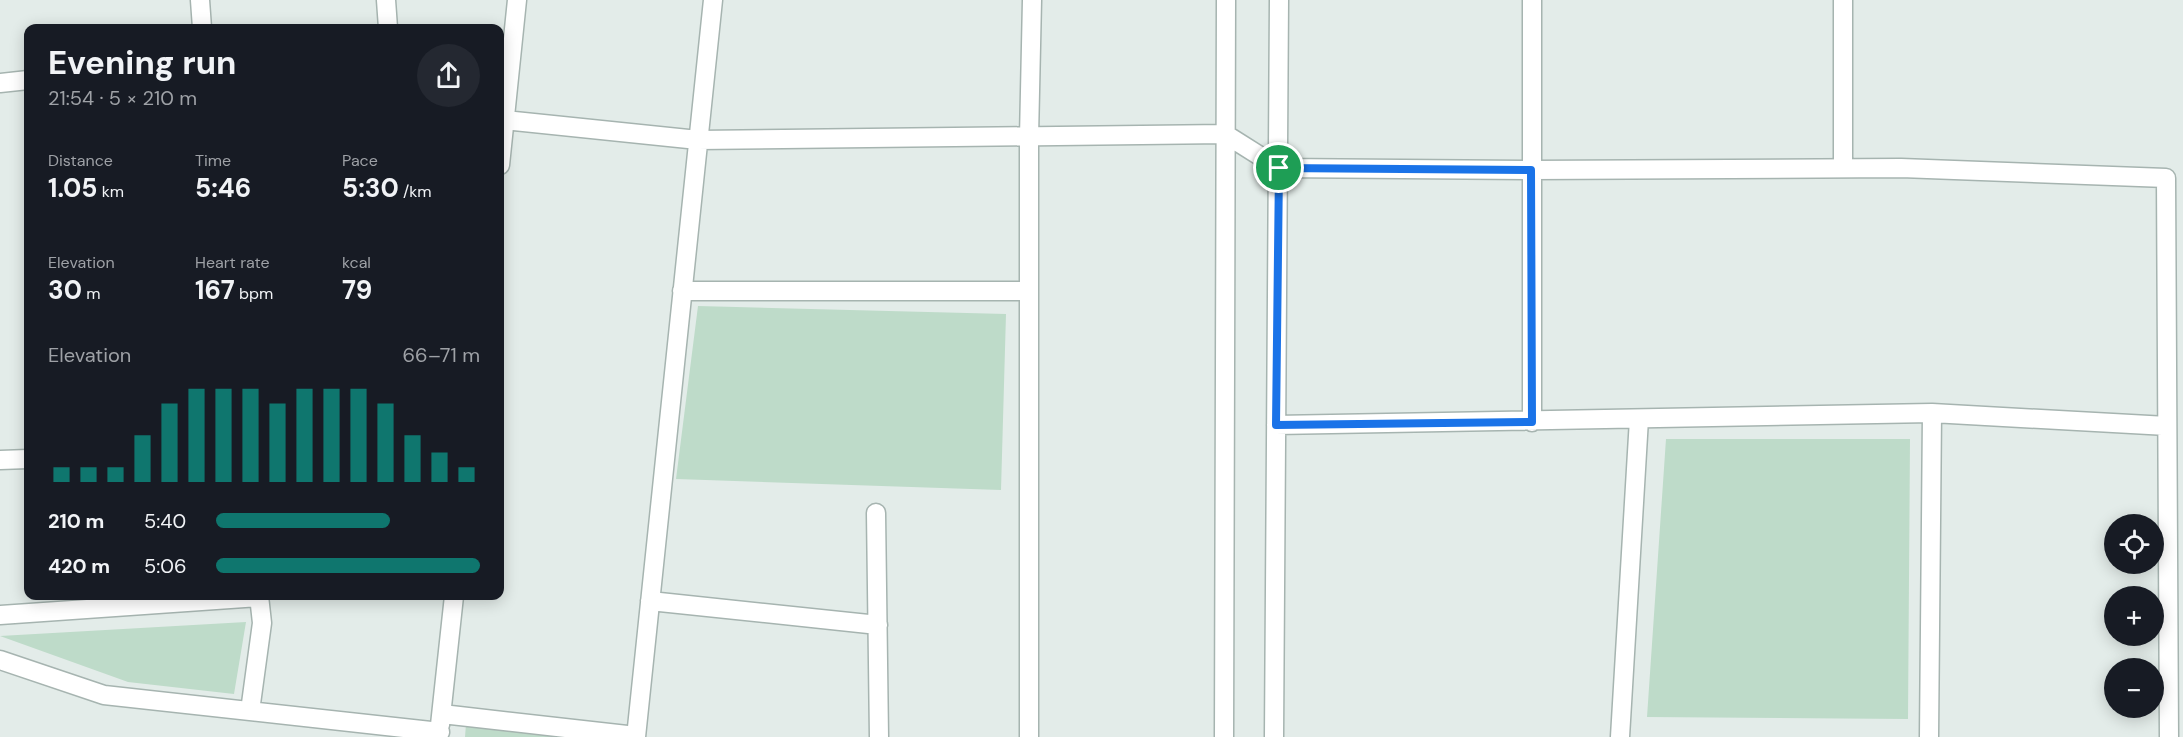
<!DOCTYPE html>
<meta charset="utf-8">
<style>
:root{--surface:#171b24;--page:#242831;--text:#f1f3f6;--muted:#9ea1a6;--accent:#0f766e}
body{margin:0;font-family:"DM Sans",sans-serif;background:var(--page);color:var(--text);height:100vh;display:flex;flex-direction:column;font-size:22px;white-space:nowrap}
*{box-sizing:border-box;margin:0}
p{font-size:20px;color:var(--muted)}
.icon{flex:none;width:33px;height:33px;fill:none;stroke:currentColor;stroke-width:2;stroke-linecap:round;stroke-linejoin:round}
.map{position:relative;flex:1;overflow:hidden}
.drawer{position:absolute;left:24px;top:24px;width:480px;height:576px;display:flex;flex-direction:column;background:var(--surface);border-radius:12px;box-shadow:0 3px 15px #0003}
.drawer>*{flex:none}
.fabs{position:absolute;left:2104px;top:514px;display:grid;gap:12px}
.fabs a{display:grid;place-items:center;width:60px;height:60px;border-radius:50%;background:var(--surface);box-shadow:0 3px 15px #0003;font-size:30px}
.pin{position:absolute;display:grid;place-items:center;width:51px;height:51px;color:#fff;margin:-26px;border:3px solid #fff;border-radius:50%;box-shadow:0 2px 6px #0007}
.round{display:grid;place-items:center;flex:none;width:63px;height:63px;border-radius:32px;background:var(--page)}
.head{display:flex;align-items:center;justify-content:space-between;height:102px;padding:0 24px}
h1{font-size:33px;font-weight:700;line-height:45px}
.figures{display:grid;grid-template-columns:repeat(3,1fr);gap:9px;height:102px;padding:6px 24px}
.figures div{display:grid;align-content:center}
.figures b{font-size:26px;font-weight:700}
.figures small{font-size:16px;font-weight:400}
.figures p{font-size:16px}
.chart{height:168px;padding:12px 24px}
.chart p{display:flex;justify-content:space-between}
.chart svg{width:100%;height:108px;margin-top:6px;stroke:var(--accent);stroke-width:6}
ul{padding:0 24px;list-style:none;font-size:20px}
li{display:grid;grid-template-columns:96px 72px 1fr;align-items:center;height:45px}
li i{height:15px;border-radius:8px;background:var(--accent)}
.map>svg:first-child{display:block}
</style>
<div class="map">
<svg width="2183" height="737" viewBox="0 0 2183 737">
<rect width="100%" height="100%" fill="#e3ece9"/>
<path fill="#bedbc9" d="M698 306 1006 314 1001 490 676 479Z
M1666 439H1910L1908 719 1647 717Z
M246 622 234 694 128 682 0 636Z
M466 724 587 737H465Z"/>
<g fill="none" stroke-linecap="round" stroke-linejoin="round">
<g stroke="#a6b4b0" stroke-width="21">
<path id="minor" d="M200 0 202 28
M386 0 388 28
M1532 0V422
M0 83 28 80
M504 120 698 140 1225 134 1279 168 1531 170 1901 168 2166 178 2169 737
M500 165 517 0
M1843 168V0
M682 291H1029
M1276 425 1932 413 2167 426
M0 460 28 459
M876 513 879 737
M650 601 878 625
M0 615 259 597
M0 660 104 695 440 732
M250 711 262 623 259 596
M442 714 636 736
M440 725 454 596
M636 737 713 0
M1029 737V137L1032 0
M1224 737 1226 0
M1274 737 1279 0
M1620 737 1639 419
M1929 737 1932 413"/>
</g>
<use href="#minor" stroke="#fff" stroke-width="18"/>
</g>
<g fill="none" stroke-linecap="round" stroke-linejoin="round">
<g stroke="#fff" stroke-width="12">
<path id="route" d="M1279 168 1531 170 1532 422 1276 425Z"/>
</g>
<use href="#route" stroke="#1a73e8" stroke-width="8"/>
</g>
</svg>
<div class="fabs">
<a><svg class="icon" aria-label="locate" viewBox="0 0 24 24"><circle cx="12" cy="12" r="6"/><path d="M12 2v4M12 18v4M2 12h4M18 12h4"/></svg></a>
<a>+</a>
<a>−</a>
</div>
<div class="pin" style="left:1279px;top:168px;background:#1e9e55"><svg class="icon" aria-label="arrive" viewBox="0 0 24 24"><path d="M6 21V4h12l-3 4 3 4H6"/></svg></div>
<section class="drawer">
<div class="head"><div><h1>Evening run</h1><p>21:54 · 5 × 210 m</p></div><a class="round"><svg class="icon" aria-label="share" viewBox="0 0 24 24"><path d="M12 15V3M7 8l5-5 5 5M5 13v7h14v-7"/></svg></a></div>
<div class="figures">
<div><p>Distance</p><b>1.05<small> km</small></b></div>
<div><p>Time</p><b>5:46</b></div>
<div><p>Pace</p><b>5:30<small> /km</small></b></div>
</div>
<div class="figures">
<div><p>Elevation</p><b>30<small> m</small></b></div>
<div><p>Heart rate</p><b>167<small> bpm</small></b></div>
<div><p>kcal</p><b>79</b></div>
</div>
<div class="chart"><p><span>Elevation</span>66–71 m</p>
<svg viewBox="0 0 160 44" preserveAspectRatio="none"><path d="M5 44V38M15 44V38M25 44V38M35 44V25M45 44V12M55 44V6M65 44V6M75 44V6M85 44V12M95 44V6M105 44V6M115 44V6M125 44V12M135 44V25M145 44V32M155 44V38"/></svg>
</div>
<ul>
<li><b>210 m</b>5:40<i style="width:66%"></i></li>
<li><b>420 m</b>5:06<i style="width:100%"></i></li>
</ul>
</section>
</div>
